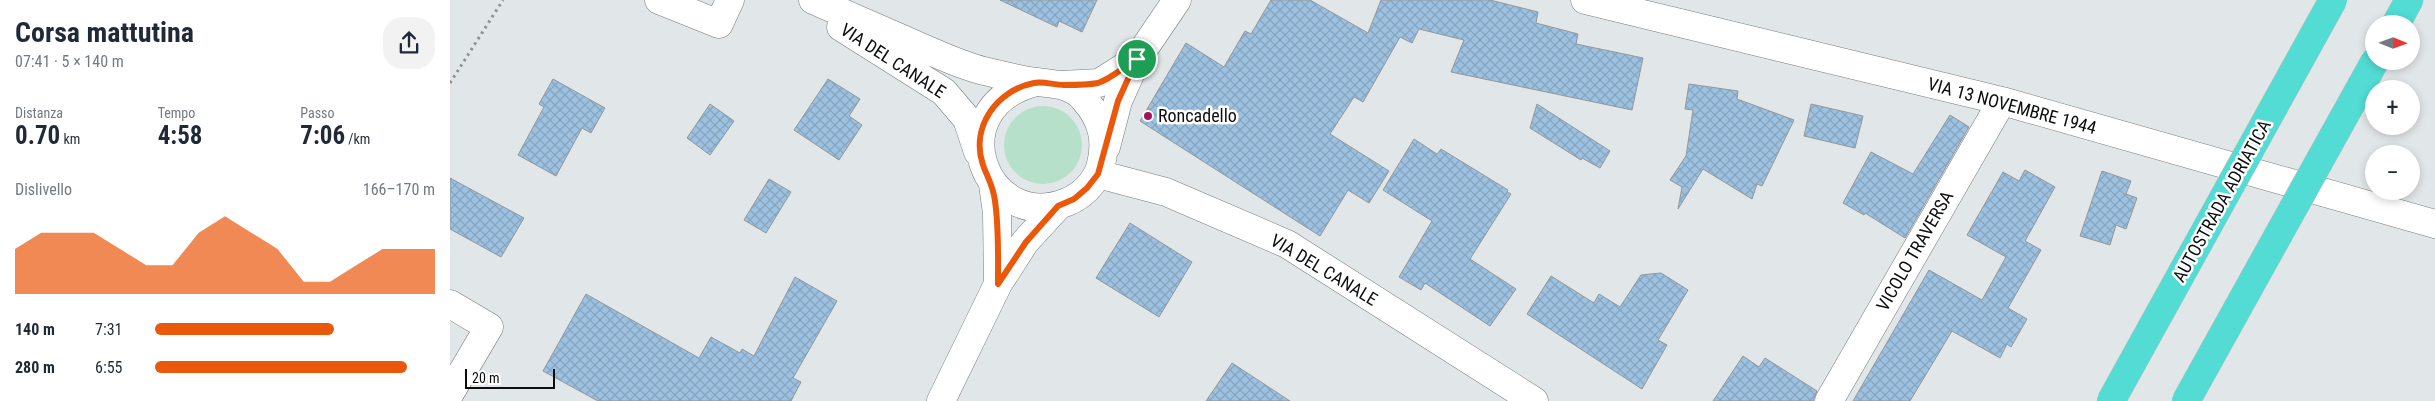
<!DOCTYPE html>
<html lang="it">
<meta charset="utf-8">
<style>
:root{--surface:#fff;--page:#f2f2f3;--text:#1f2937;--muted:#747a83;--accent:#ea580c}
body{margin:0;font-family:"Roboto Condensed",sans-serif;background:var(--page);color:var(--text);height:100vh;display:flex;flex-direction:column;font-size:19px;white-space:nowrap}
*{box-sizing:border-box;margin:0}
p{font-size:16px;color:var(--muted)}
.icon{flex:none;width:28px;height:28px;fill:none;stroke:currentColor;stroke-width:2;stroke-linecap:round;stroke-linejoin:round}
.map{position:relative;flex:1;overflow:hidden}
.sheet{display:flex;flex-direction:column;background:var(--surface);width:450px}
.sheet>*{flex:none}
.needle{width:32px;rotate:91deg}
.buttons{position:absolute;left:1915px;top:15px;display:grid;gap:10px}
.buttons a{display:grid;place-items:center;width:55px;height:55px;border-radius:50%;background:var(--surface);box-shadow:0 2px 8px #0003;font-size:25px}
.scale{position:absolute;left:15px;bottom:12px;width:90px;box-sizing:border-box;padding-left:5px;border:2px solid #0b0d0e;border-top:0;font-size:14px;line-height:18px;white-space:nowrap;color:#0b0d0e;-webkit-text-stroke:4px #fff;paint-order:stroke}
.pin{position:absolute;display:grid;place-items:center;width:42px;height:42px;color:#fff;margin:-21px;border:2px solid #fff;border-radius:50%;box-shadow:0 1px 5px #0007}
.round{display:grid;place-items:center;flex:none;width:52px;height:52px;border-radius:20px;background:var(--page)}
.headline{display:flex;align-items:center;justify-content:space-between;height:85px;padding:0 15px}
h1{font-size:28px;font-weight:700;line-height:38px}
.metrics{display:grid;grid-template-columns:repeat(3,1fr);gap:8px;height:85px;padding:5px 15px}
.metrics div{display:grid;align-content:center}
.metrics b{font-size:25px;font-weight:700}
.metrics small{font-size:14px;font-weight:400}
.metrics p{font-size:14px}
.chart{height:140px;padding:10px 15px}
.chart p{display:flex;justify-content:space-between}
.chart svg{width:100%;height:90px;margin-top:5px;fill:var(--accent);opacity:.7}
ul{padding:0 15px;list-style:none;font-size:16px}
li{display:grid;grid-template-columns:80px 60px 1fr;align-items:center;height:38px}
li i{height:12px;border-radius:6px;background:var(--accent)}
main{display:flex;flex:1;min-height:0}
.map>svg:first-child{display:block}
</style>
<main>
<section class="sheet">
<div class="headline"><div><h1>Corsa mattutina</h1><p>07:41 · 5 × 140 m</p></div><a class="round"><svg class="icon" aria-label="share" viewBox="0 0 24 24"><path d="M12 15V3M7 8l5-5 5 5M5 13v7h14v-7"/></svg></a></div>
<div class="metrics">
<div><p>Distanza</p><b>0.70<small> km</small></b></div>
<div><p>Tempo</p><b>4:58</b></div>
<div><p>Passo</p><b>7:06<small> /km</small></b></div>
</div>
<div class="chart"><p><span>Dislivello</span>166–170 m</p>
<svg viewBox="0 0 160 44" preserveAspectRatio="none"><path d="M0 44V22L10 14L20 14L30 14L40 22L50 30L60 30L70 14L80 6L90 14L100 22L110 38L120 38L130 30L140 22L150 22L160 22V44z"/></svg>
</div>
<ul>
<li><b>140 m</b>7:31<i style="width:64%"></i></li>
<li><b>280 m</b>6:55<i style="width:90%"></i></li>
</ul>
</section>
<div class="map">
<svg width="1985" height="401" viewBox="0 0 1985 401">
<defs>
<pattern id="building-cross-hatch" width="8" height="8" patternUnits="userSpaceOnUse" patternTransform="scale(1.25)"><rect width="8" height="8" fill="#9dc1e0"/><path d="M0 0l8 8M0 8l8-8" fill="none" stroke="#86a5bf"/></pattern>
</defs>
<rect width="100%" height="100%" fill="#e1e6e8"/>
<path fill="#b6e0c9" d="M554 145a39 39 0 1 1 78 0a39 39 0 1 1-78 0Z"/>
<path fill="url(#building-cross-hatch)" stroke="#93979a" d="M550 0H647L632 32 609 21 607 27Z
M821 0H860L918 33 931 0H1040L1088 12 1086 23 1128 34 1126 44 1193 58 1182 110 1001 72 1014 40 969 29 962 43 950 37 913 102 904 97 880 134 939 171 919 203 898 190 870 236 690 121 736 43 774 67 795 31 801 34Z
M103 79 155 108 141 133 132 128 106 176 68 155 94 107 89 104Z
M378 79 410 99 399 116 412 125 389 160 344 130Z
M1239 84 1288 91 1287 99 1344 120 1312 186 1307 184 1302 199 1253 169 1228 209 1232 187 1220 180 1236 156 1243 110 1235 109Z
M260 104 284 121 260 155 237 138Z
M1087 104 1160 151 1150 168 1132 158 1131 160 1080 128Z
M1361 104 1413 116 1405 148 1354 136Z
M1500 115 1519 127 1455 238 1415 213 1414 215 1393 203 1421 152 1463 174Z
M964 139 987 154 991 149 1058 190 1057 192 1061 194 1020 259 1066 289 1040 326 975 283 971 290 949 277 982 221 933 190Z
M1575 170 1605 187 1575 241 1591 250 1558 308 1577 319 1561 347 1557 344 1550 358 1502 331 1460 401H1403L1479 270 1532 300 1556 257 1517 235 1553 172 1569 181Z
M1652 171 1681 181 1676 194 1687 198 1676 229 1666 225 1660 245 1630 236Z
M0 178 74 218 51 257 0 229Z
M319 179 341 192 316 233 294 220Z
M680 223 742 262 709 317 646 278Z
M1211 273 1238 290 1208 340 1217 345 1192 389 1077 314 1101 276 1144 303 1149 294 1170 307 1191 275Z
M345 277 387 301 343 378 351 382 341 401H148L93 371 136 294 249 358 261 337 290 353 292 349 304 356Z
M1293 356 1309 367 1315 358 1367 391 1363 401H1263Z
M782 363 840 401H756Z"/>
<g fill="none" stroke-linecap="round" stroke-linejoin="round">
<g stroke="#767c7d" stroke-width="29">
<path id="minor" d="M209 0 269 24 280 0
M363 0C397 15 430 29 464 44 487 54 510 65 534 71 551 75 569 80 586 82 603 84 622 84 634 99 652 119 658 141 650 168 645 183 632 196 617 202 536 235 486 108 586 82
M1135 0 1552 101 1985 224
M391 27 494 92 517 119 528 152
M612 85 649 83 687 59
M656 147 668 101 687 59 727 0
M648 174 716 192 837 244 1084 401
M543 184 547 213 548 284
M0 304 39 327 0 393
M491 401 548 284 575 242 608 206
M1379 401 1552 101"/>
</g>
<g stroke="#c0c0c0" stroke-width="29">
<path id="highway" d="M1946 24 1959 0"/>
</g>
<path stroke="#8d9192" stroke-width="3" stroke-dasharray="2.5 4" stroke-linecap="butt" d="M0 83 53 0"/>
<use href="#minor" stroke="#fff" stroke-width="28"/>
<use href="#highway" stroke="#52dcd3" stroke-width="28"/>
<g stroke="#c0c0c0" stroke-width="29" stroke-linecap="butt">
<path id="highway-bridge" d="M1661 401 1883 0
M1736 401 1925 61"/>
</g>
<use href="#highway-bridge" stroke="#52dcd3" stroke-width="28"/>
</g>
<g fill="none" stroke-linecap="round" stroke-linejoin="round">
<g stroke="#fff" stroke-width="10">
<path id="route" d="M687 59 668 101 648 174 637 188 624 199 608 206 576 242 548 284C548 256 549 228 545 201 543 185 538 179 533 165 520 127 547 90 584 83 594 81 603 85 614 85 624 85 638 85 648 83 661 79 675 66 687 59Z"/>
</g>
<use href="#route" stroke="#ea580c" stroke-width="6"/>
</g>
<circle fill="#a0135d" stroke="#fff" stroke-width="2" cx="698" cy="116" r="5"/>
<g text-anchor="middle" stroke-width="5" stroke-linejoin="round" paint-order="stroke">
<g font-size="18" fill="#0b0d0e" stroke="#fff">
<text transform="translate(443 61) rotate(33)" y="6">VIA DEL CANALE</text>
<text transform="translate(1562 106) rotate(15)" y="6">VIA 13 NOVEMBRE 1944</text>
<text transform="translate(1772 201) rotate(-61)" y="6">AUTOSTRADA ADRIATICA</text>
<text transform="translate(1465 251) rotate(-60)" y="6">VICOLO TRAVERSA</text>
<text transform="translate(874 270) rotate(31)" y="6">VIA DEL CANALE</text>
</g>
<g font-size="18" fill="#0b0d0e" stroke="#fff" text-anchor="start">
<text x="708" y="122">Roncadello</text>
</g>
</g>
</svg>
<div class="buttons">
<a><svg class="needle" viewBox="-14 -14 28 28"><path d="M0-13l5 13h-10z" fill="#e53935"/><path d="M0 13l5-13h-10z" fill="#747a83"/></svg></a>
<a>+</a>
<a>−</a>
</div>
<div class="scale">20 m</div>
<div class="pin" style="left:687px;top:59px;background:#1e9e55"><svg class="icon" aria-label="arrive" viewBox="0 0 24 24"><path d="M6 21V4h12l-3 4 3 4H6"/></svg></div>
</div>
</main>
